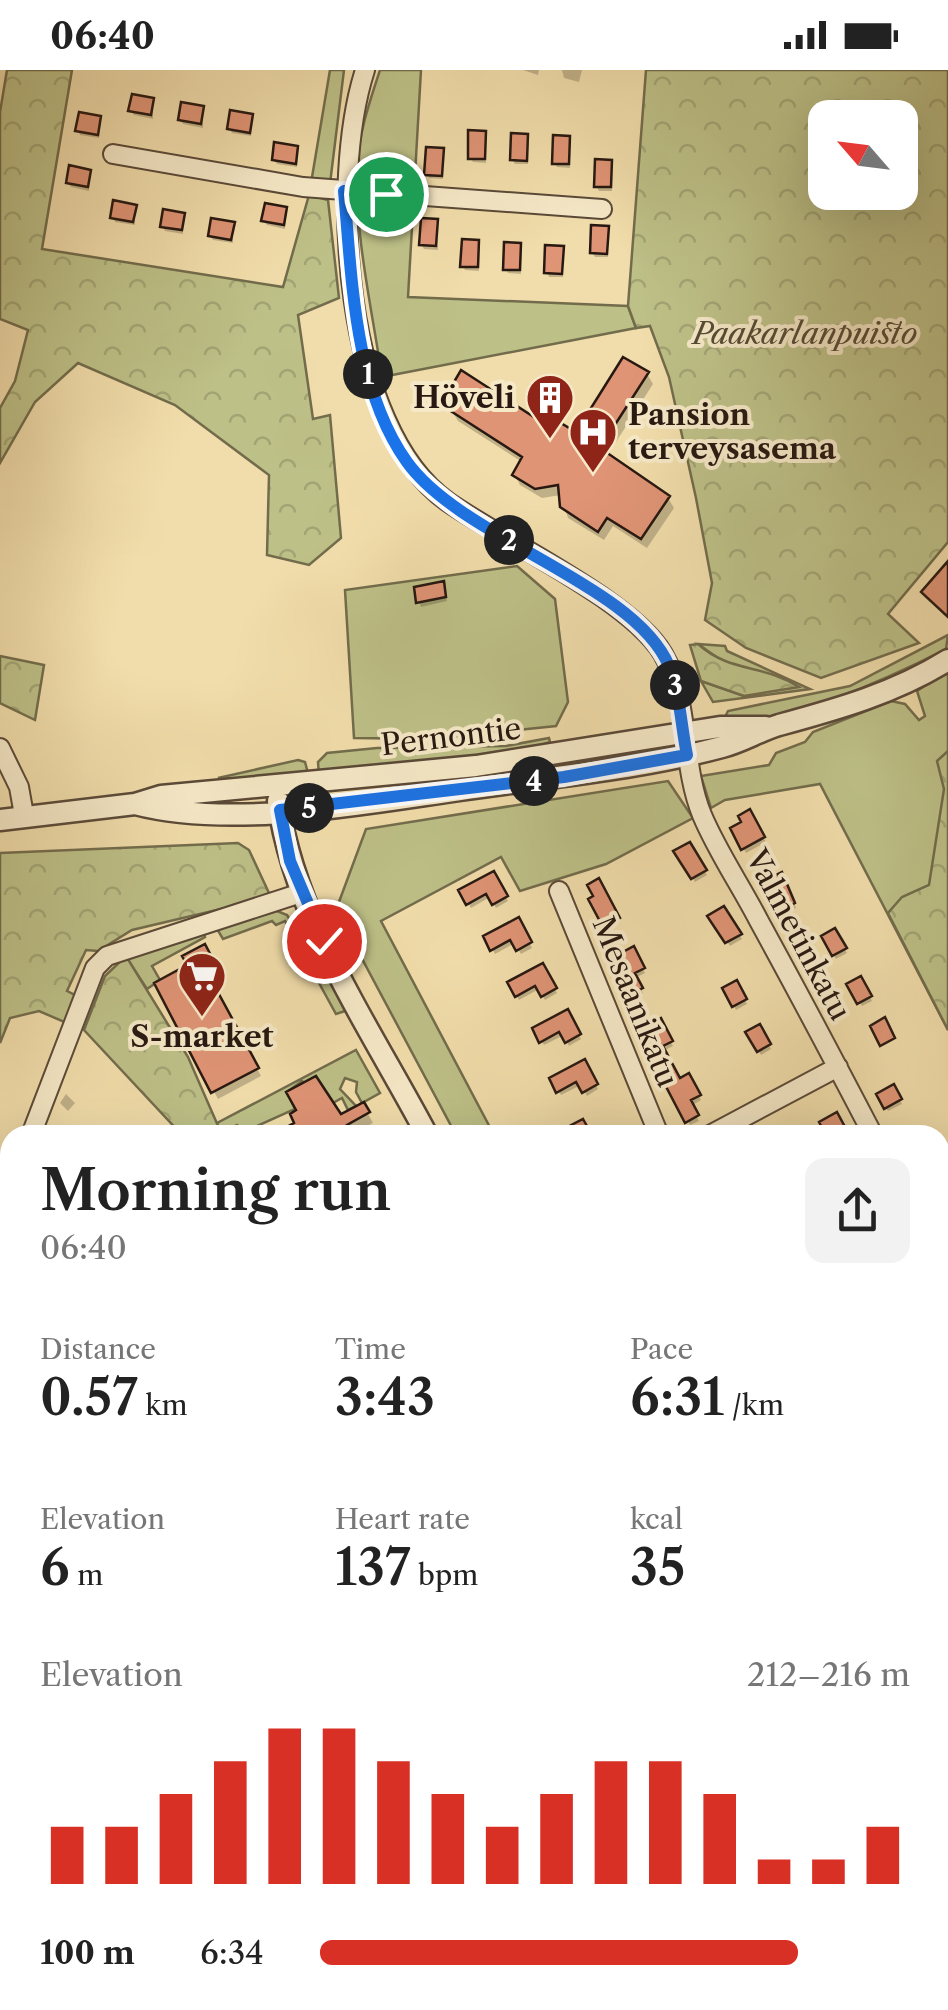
<!DOCTYPE html>
<meta charset="utf-8">
<style>
:root{--surface:#fff;--page:#f2f2f2;--text:#222;--muted:#767676;--accent:#d93025}
body{margin:0;font-family:"Libre Caslon Text",serif;background:var(--page);color:var(--text);height:100vh;display:flex;flex-direction:column;font-size:38px;white-space:nowrap}
*{box-sizing:border-box;margin:0}
p{font-size:32px;color:var(--muted)}
.icon{flex:none;width:55px;height:55px;fill:none;stroke:currentColor;stroke-width:2;stroke-linecap:round;stroke-linejoin:round}
.map{position:relative;flex:1;overflow:hidden}
.sheet{position:absolute;left:0px;top:1055px;width:950px;height:885px;display:flex;flex-direction:column;background:var(--surface);border-radius:30px 30px 0 0;box-shadow:0 10px 40px #0002}
.sheet>*{flex:none}
.needle{width:65px;rotate:298deg}
.tools{position:absolute;left:808px;top:30px;display:grid;gap:20px}
.tools a{display:grid;place-items:center;width:110px;height:110px;border-radius:20px;background:var(--surface);box-shadow:0 10px 40px #0002;font-size:50px}
.pin{position:absolute;display:grid;place-items:center;width:85px;height:85px;color:#fff;margin:-42px;border:5px solid #fff;border-radius:50%;box-shadow:0 2px 10px #0007}
.km{position:absolute;width:50px;height:50px;margin:-25px;border-radius:50%;background:#222;color:#fff;font-size:28px;line-height:50px;text-align:center}
.round{display:grid;place-items:center;flex:none;width:105px;height:105px;border-radius:20px;background:var(--page)}
.summary{display:flex;align-items:center;justify-content:space-between;height:170px;padding:0 40px}
h1{font-size:55px;font-weight:600;line-height:75px}
.metrics{display:grid;grid-template-columns:repeat(3,1fr);gap:15px;height:170px;padding:10px 40px}
.metrics div{display:grid;align-content:center}
.metrics b{font-size:50px;font-weight:600}
.metrics small{font-size:28px;font-weight:400}
.metrics p{font-size:28px}
.chart{height:280px;padding:20px 40px}
.chart p{display:flex;justify-content:space-between}
.chart svg{width:100%;height:180px;margin-top:10px;stroke:var(--accent);stroke-width:6}
ul{padding:0 40px;list-style:none;font-size:32px}
li{display:grid;grid-template-columns:160px 120px 1fr;align-items:center;height:75px}
li i{height:25px;border-radius:12px;background:var(--accent)}
.status{display:flex;justify-content:space-between;align-items:center;height:70px;padding:0 50px;background:var(--surface);direction:ltr}
.status svg{height:28px;fill:currentColor}
.map>svg:first-child{display:block}
</style>
<div class="status"><b>06:40</b><svg viewBox="0 0 49 12"><path d="M0 12V9h3v3zM5 12V6h3v6zM10 12V3h3v9zM15 12V0h3v12zM26 1h20v11H26zM47 4h2v5h-2z"/></svg></div>
<div class="map">
<svg width="948" height="1940" viewBox="0 0 948 1940">
<defs>
<pattern id="forest-crowns" width="20" height="18" patternUnits="userSpaceOnUse" patternTransform="scale(2.5)"><rect width="20" height="18" fill="#bdc087"/><path d="M2 6a3 3 0 1 1 6 0M12 15a3 3 0 1 1 6 0" fill="none" stroke="#a2a474"/></pattern>
</defs>
<rect width="100%" height="100%" fill="#f1ddab"/>
<filter id="stains"><feTurbulence type="fractalNoise" baseFrequency=".002" numOctaves="4"/><feColorMatrix values="0 0 0 0 .2 0 0 0 0 .09 0 0 0 0 .02 0 0 0 .5 -.17"/></filter>
<radialGradient id="worn" r=".72"><stop offset=".6" stop-color="#630" stop-opacity="0"/><stop offset="1" stop-color="#630" stop-opacity=".3"/></radialGradient>
<path fill="#bdc087" stroke="#726c4c" stroke-width="2.5" d="M330 0H344L328 130 309 125Z
M380 0H421L408 227 628 236 636 258 382 307C372 239 355 167 357 98 358 65 370 31 380 0Z
M517 496 555 529 568 632 556 656 431 669 354 668 345 520Z
M948 565 946 579C899 603 774 662 724 649L728 641 850 616Z
M698 574 725 576 727 581 810 619 713 632 701 611 744 626 760 624 772 605 729 596Z
M948 600V960L820 714 725 730 711 738 701 706 769 695 776 683 805 672 813 662 891 631 905 634 919 650 925 646 917 621Z
M549 668 550 672 509 686 319 706 318 692 327 683 377 678 506 676Z
M298 690 305 692 309 707 258 711 218 708Z
M668 711 693 748 606 794 520 821 501 787 381 851 494 1065H456L336 840 366 759Z
M277 841 287 845 348 940 336 944 285 851 276 855 272 851 223 869 217 859Z
M204 863 205 867 152 896 160 910 147 919 127 889Z
M356 980 380 1023 362 1033 356 1022 357 1012 345 1008 340 1019 356 1036 348 1040 342 1028 331 1034 302 1011 287 1022 295 1039 244 1062 237 1055 228 1060 231 1065H222L217 1053Z
M647 1930H927L938 1940H649Z"/>
<path fill="url(#forest-crowns)" stroke="#726c4c" stroke-width="2.5" fill-rule="evenodd" d="M7 0H72L42 179 283 217 309 125 328 130 339 228 298 245 313 349 330 345 341 468 309 495 267 485 269 405 175 335 78 293 35 332 0 393V338L15 311 28 260 0 249V42Z
M646 0H948V472L888 544 919 573 821 608 746 578 705 550 712 513 696 428 669 307 650 256 636 258 628 236ZM825 48H900V122H825Z
M698 574C730 603 764 594 799 617L744 626 701 611 690 575Z
M0 586 44 595 35 650 0 633Z
M948 681V960L888 843 902 827 929 815 944 719 937 691Z
M238 773 249 780 269 823 259 830 132 860 98 881 86 880 67 921 77 926 69 954 39 941 10 948 0 973V783Z
M126 886 188 987 222 1065H182L84 960 105 906Z
M940 1500H948V1737L940 1726Z
M0 1558 10 1563V1629L0 1625Z
M504 1930H611L612 1940H505Z
M647 1930H787L797 1940H649Z"/>
<path fill="#0003" d="M523 0H539L538 5Z
M562 0H582L579 12 564 8Z
M153 30V49L134 45 131 41Z
M203 38V58L183 54 180 50Z
M251 47V66L232 63 229 58Z
M100 48 99 68 80 65 78 60Z
M484 63 486 93 473 92 470 88Z
M527 66 528 94H515L512 89Z
M569 69 570 98 557 97 554 93Z
M297 78V97L277 94 274 90Z
M442 81 443 109 429 108 427 104Z
M611 92 612 121H599L596 116Z
M89 102V121L71 117 68 113Z
M135 137V155L115 152 113 147Z
M286 139 285 159 267 155 264 151Z
M183 145V164L165 161 162 156Z
M436 151 438 180 424 179 421 174Z
M233 154V173L213 170 210 165Z
M607 159 608 187H595L592 182Z
M477 172 479 201 465 200 463 196Z
M520 176 521 204 508 203 505 199Z
M562 178 563 207H549L547 202Z
M647 304 653 314 607 386 668 428 674 438 647 478 613 456 604 470 568 448 561 425 542 428 520 415 515 405 522 392 458 351 452 341 461 328 454 317 555 363 576 365Z
M443 514 447 531 421 537 416 519Z
M749 742 766 772 746 783 733 759 745 753Z
M689 775 707 805 695 812 677 782Z
M493 804 508 831 496 838 490 827 471 838 462 821Z
M781 805 796 838 784 845 768 812Z
M598 811 620 853 607 860 591 830 596 827Z
M723 839 742 869 730 876 711 846Z
M518 850 532 878 521 884 515 873 495 884 486 867Z
M835 861 847 883 836 889 824 867Z
M204 877 219 905 209 910 261 1006 218 1029 157 914 190 896Z
M633 879 645 903 635 908 643 923 634 928 613 890Z
M542 896 557 923 545 930 539 919 519 930 510 913Z
M860 909 872 931 862 936 850 915Z
M736 913 747 934 736 940 725 919Z
M567 942 581 969 569 976 564 965 544 975 535 959Z
M660 952 673 976 663 981 679 1011 688 1006 701 1030 691 1036 699 1051 690 1055 640 962Z
M759 957 771 979 761 985 749 963Z
M584 992 598 1019 587 1026 581 1015 561 1025 552 1009Z
M893 1017 902 1034 888 1041 879 1025Z
M66 1024 75 1033 68 1041 60 1033Z
M363 1035 373 1053 350 1065H278L341 1047Z
M836 1045 845 1062 828 1065 822 1053Z
M0 1225 10 1229V1259L0 1255Z
M10 1744V1782L0 1786V1749Z
M940 1787 948 1792V1842L940 1837Z
M144 1930 134 1940 110 1931 112 1930Z
M333 1930H372L368 1940H329Z"/>
<path fill="#df9475" stroke="#271811" stroke-width="2.5" d="M132 24 154 28 151 45 128 41Z
M181 32 204 36 201 54 178 50Z
M230 40 253 44 250 63 227 59Z
M79 42 101 46 98 65 75 61Z
M468 60 486 61 485 89H468Z
M511 63 528 64 527 91 510 90Z
M553 65 570 66 569 94H552Z
M274 72 298 76 296 94 272 90Z
M426 77 444 78 442 106 424 105Z
M595 89 612 90 611 117H594Z
M69 95 91 100 88 117 66 113Z
M113 130 137 135 133 152 110 148Z
M265 133 287 137 284 155 261 151Z
M163 139 185 143 182 160 160 157Z
M211 148 235 152 231 170 208 166Z
M421 148 438 149 436 176 419 175Z
M591 155 609 156 607 184 590 183Z
M462 169 479 170 478 197H460Z
M504 172 521 173 520 200H503Z
M545 175 564 176 562 204 544 203Z
M623 287 649 302 600 378 670 426 641 469 607 448 598 462 560 437 558 415 535 419 512 405 522 387 449 340 461 323 451 317 461 300 554 360 559 352 576 362Z
M948 491V547L921 522Z
M444 511 446 527 416 533 414 517Z
M750 739 765 767 741 780 730 758 741 752 738 746Z
M690 772 707 800 691 809 673 781Z
M494 801 508 826 492 835 486 824 466 835 458 820Z
M782 802 795 833 779 842 764 811Z
M599 808 620 848 603 857 588 829 593 826 587 815Z
M724 836 742 864 725 873 707 846Z
M519 847 532 872 516 881 510 870 490 881 483 866Z
M835 858 847 878 832 886 821 866Z
M205 874 217 897 207 902 259 998 211 1023 154 913 187 895 182 886Z
M634 876 645 898 635 903 643 918 629 925 610 889Z
M543 893 557 918 541 927 535 916 515 927 507 912Z
M861 906 872 926 857 934 846 914Z
M737 910 747 929 732 937 722 918Z
M568 939 581 964 565 973 559 962 539 973 532 958Z
M885 947 895 968 880 976 870 956Z
M661 948 673 971 663 976 680 1008 689 1003 701 1025 691 1030 699 1045 685 1053 637 961Z
M760 954 771 974 757 982 745 962Z
M585 989 598 1014 582 1023 576 1012 556 1023 549 1008Z
M316 1006 341 1044 364 1032 370 1042 347 1055 350 1061 342 1065H271L294 1053 290 1044 296 1040 286 1022Z
M894 1014 902 1029 884 1039 876 1024Z
M837 1042 845 1057 826 1065 819 1052Z
M583 1049 592 1065H552Z"/>
<g fill="none" stroke-linecap="round" stroke-linejoin="round">
<g stroke="#5a4938" stroke-width="22">
<path id="minor" d="M365 0C329 112 343 358 448 432 502 470 631 530 663 584 690 630 681 694 702 745 717 781 741 816 759 851 798 922 836 994 873 1065
M113 84 303 117 602 139
M0 678 19 717 24 745
M559 821 659 1065
M31 1065 95 898 107 886 301 823
M710 1065 838 997
M0 1144 10 1119
M940 1190 948 1205
M940 1929 948 1937
M198 1940 199 1930"/>
</g>
<g stroke="#5a4938" stroke-width="25">
<path id="tertiary" d="M278 731C295 851 371 959 427 1065
M135 734C232 759 362 734 460 720 548 707 636 700 722 677 742 672 759 661 779 655 838 639 895 623 948 590
M0 750 135 734 161 726 476 696 720 657H766
M621 1930 622 1940"/>
</g>
<use href="#minor" stroke="#f6e9c8" stroke-width="18"/>
<use href="#tertiary" stroke="#f6e9c8" stroke-width="20"/>
</g>
<g fill="none" stroke-linecap="round" stroke-linejoin="round">
<g stroke="#fff" stroke-width="20">
<path id="route" d="M324 871 290 791 280 740 564 707 687 685C681 656 680 623 669 596 635 514 462 469 407 392 354 318 352 209 344 121L386 124"/>
</g>
<use href="#route" stroke="#1a73e8" stroke-width="12"/>
</g>
<defs>
<g id="building-pin" transform="scale(2.5)"><path d="M0 17L-7.5 6A9.5 9.5 0 1 1 7.5 6Z" fill="#8f2418" stroke="#f6e9c8"/><path d="M-4-6H4V6H1V3H-1V6H-4ZM-2.5-4.3h1.7v1.8h-1.7ZM.8-4.3h1.7v1.8H.8ZM-2.5-1h1.7V.8h-1.7ZM.8-1h1.7V.8H.8Z" fill="#fff"/></g>
<g id="hospital-pin" transform="scale(2.5)"><path d="M0 17L-7.5 6A9.5 9.5 0 1 1 7.5 6Z" fill="#8f2418" stroke="#f6e9c8"/><path d="M-5-5h3v3.5h4V-5h3V5h-3V1.5h-4V5h-3Z" fill="#fff"/></g>
<g id="supermarket-pin" transform="scale(2.5)"><path d="M0 17L-7.5 6A9.5 9.5 0 1 1 7.5 6Z" fill="#8f2418" stroke="#f6e9c8"/><path d="M-6-5.5h2.5l.6 2H6L4.5 2H-2.5L-4.4-4H-6ZM-1.5 3.2a1.3 1.3 0 1 0 .1 0ZM3 3.2a1.3 1.3 0 1 0 .1 0Z" fill="#fff"/></g>
</defs>
<g fill-rule="evenodd">
<use href="#building-pin" x="550" y="328"/>
<use href="#hospital-pin" x="593" y="362"/>
<use href="#supermarket-pin" x="202" y="906"/>
</g>
<g text-anchor="middle" stroke-width="8" stroke-linejoin="round" paint-order="stroke">
<g font-size="30" font-style="italic" fill="#544a34" stroke="#f6e9c8">
<text x="805" y="274">Paakarlanpuisto</text>
</g>
<g font-size="30" font-weight="bold" fill="#271811" stroke="#f6e9c8" text-anchor="end">
<text x="515" y="338">Höveli</text>
<text x="628" y="355" text-anchor="start">Pansion<tspan x="628" dy="34">terveysasema</tspan></text>
<text x="202" y="977" text-anchor="middle">S-market</text>
</g>
<g font-size="30" fill="#271811" stroke="#f6e9c8">
<text transform="translate(451 667) rotate(-7)" y="10">Pernontie</text>
<text transform="translate(798 865) rotate(62)" y="10">Valmetinkatu</text>
<text transform="translate(635 932) rotate(68)" y="10">Mesaanikatu</text>
</g>
</g>
<rect width="100%" height="100%" filter="url(#stains)"/>
<rect width="100%" height="100%" fill="url(#worn)"/>
</svg>
<div class="tools">
<a><svg class="needle" viewBox="-14 -14 28 28"><path d="M0-13l5 13h-10z" fill="#e53935"/><path d="M0 13l5-13h-10z" fill="#767676"/></svg></a>
</div>
<div class="pin" style="left:386px;top:124px;background:#1e9e55"><svg class="icon" aria-label="arrive" viewBox="0 0 24 24"><path d="M6 21V4h12l-3 4 3 4H6"/></svg></div>
<div class="pin" style="left:324px;top:871px;background:#d93025"><svg class="icon" aria-label="check" viewBox="0 0 24 24"><path d="M5 12l5 5 9-10"/></svg></div>
<b class="km" style="left:368px;top:304px">1</b>
<b class="km" style="left:509px;top:470px">2</b>
<b class="km" style="left:675px;top:615px">3</b>
<b class="km" style="left:534px;top:711px">4</b>
<b class="km" style="left:309px;top:738px">5</b>
<section class="sheet">
<div class="summary"><div><h1>Morning run</h1><p>06:40</p></div><a class="round"><svg class="icon" aria-label="share" viewBox="0 0 24 24"><path d="M12 15V3M7 8l5-5 5 5M5 13v7h14v-7"/></svg></a></div>
<div class="metrics">
<div><p>Distance</p><b>0.57<small> km</small></b></div>
<div><p>Time</p><b>3:43</b></div>
<div><p>Pace</p><b>6:31<small> /km</small></b></div>
</div>
<div class="metrics">
<div><p>Elevation</p><b>6<small> m</small></b></div>
<div><p>Heart rate</p><b>137<small> bpm</small></b></div>
<div><p>kcal</p><b>35</b></div>
</div>
<div class="chart"><p><span>Elevation</span>212–216 m</p>
<svg viewBox="0 0 160 44" preserveAspectRatio="none"><path d="M5 44V30M15 44V30M25 44V22M35 44V14M45 44V6M55 44V6M65 44V14M75 44V22M85 44V30M95 44V22M105 44V14M115 44V14M125 44V22M135 44V38M145 44V38M155 44V30"/></svg>
</div>
<ul>
<li><b>100 m</b>6:34<i style="width:81%"></i></li>
</ul>
</section>
</div>
